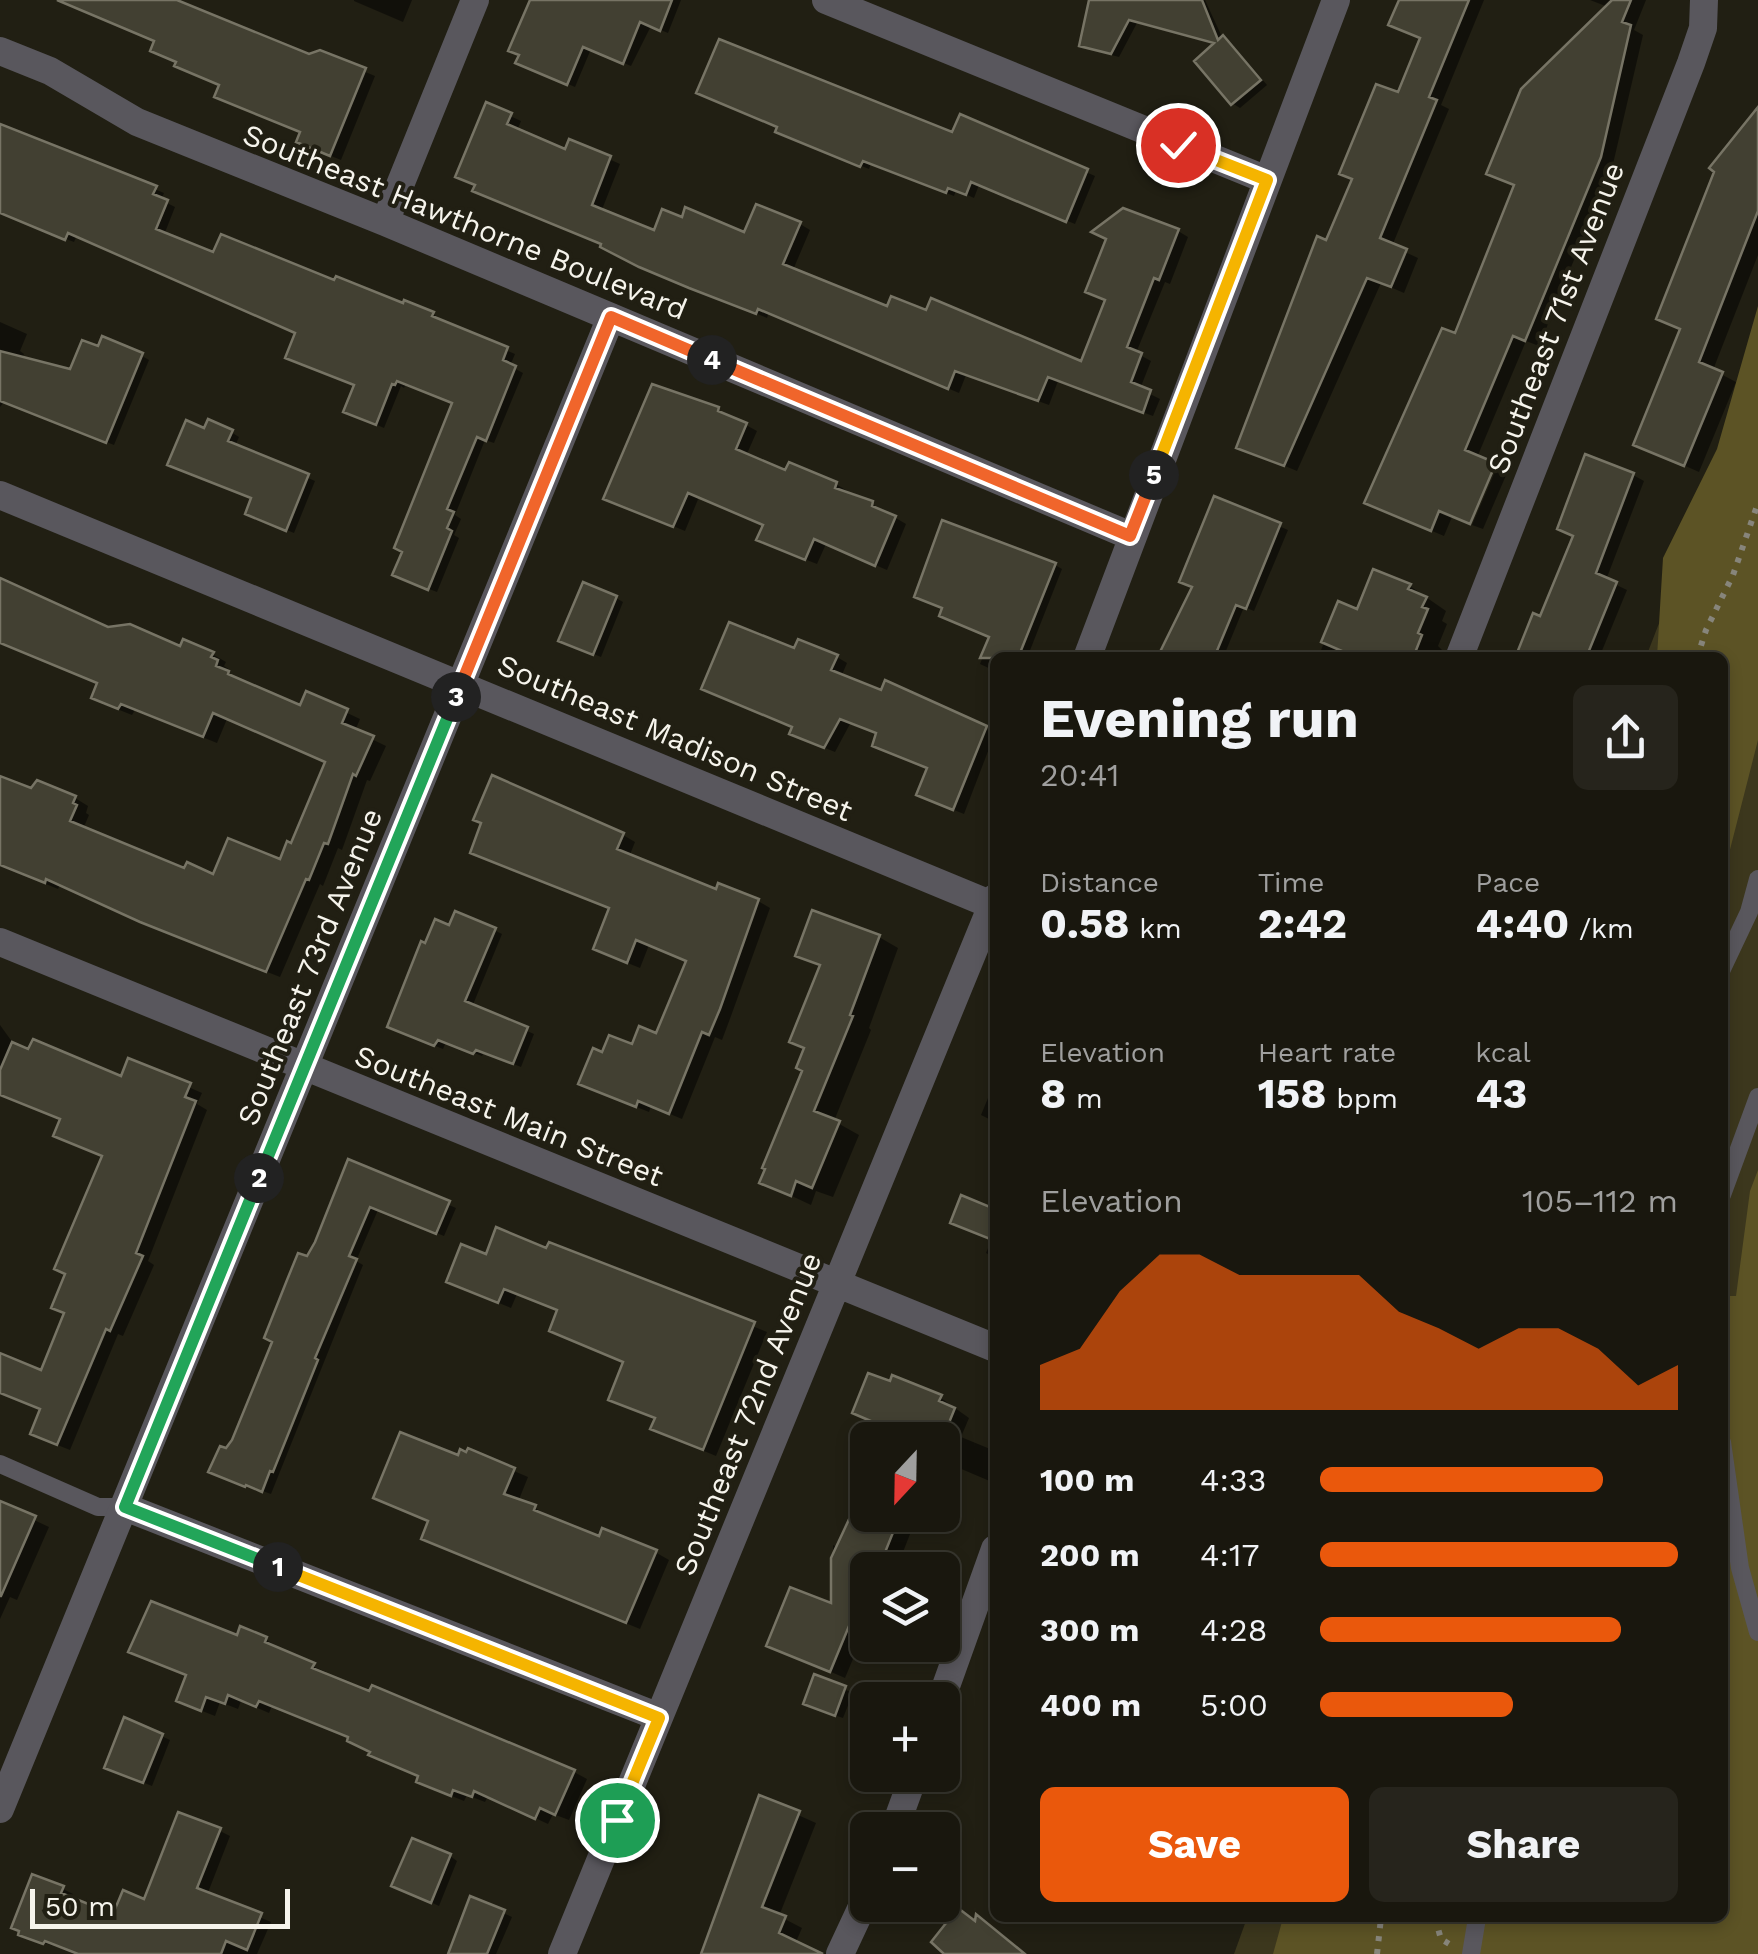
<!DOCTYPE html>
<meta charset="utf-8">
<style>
:root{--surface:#19170e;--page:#26241c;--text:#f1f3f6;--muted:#9f9f9e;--line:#37362e;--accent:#ea580c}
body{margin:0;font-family:"Work Sans",sans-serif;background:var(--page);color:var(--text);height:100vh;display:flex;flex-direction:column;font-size:38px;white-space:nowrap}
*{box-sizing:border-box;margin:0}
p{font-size:32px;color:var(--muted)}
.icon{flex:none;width:55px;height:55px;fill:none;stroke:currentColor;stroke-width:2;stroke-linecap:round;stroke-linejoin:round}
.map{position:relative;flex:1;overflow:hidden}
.sheet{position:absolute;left:990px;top:652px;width:738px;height:1270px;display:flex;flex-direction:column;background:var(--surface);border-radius:15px;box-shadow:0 5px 15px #0003,0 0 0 2px var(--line)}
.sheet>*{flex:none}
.needle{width:65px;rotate:202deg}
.controls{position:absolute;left:850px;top:1422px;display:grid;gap:20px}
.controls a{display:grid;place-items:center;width:110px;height:110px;border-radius:15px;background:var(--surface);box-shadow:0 5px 15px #0003,0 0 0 2px var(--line);font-size:50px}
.scale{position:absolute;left:30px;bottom:25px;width:260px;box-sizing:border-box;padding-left:10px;border:5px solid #f6f4ec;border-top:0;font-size:28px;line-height:35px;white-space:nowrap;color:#f6f4ec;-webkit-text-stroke:8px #211f13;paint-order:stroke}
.pin{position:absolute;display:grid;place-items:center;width:85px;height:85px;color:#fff;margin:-42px;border:5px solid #fff;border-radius:50%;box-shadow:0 2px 10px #0007}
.km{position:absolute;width:50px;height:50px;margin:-25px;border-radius:50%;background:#222;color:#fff;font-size:28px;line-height:50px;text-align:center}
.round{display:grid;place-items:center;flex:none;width:105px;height:105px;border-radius:15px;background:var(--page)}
.head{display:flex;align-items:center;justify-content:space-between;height:170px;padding:0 50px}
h1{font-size:55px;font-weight:700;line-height:75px}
.figures{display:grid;grid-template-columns:repeat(3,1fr);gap:15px;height:170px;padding:10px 50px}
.figures div{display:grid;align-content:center}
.figures b{font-size:42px;font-weight:700}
.figures small{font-size:28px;font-weight:400}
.figures p{font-size:28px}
.chart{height:280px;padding:20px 50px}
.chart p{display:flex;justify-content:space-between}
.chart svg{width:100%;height:180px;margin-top:10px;fill:var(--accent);opacity:.7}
.cta{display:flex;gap:20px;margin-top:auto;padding:20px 50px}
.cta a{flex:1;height:115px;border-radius:15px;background:var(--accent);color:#fff;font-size:40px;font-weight:700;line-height:115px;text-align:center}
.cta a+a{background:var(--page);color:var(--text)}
ul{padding:0 50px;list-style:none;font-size:32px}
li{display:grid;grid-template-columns:160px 120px 1fr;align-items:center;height:75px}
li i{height:25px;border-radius:12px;background:var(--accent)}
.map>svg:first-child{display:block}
</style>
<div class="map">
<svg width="1758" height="1954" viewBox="0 0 1758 1954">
<rect width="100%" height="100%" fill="#211f13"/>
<path fill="#3c371d" d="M1758 366V1954H1234L1247 1918H1722V658L1646 657Z"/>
<path fill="#5c5325" d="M1758 306V740L1723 877 1722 658 1657 657 1663 558 1717 449Z
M1758 1170V1954H1273L1283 1918H1722V1296H1736L1750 1191Z"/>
<path fill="#0007" d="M91 0H175L309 57 320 53 375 76 341 160 309 147 302 133 179 62 156 41Z
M412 0 403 22 354 1V0Z
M563 0H681L668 33 651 26 631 66 591 49 575 87 526 66Z
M1094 0H1205L1222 37 1231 43 1267 85 1240 108 1232 103 1217 44 1137 23 1119 57 1089 49 1082 45Z
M1401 0H1484L1441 105 1449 109 1392 246 1418 258 1404 293 1381 283 1297 471 1239 447 1327 243 1399 96 1422 39Z
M1590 0H1646L1634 30 1643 35 1613 164 1539 346 1526 341 1444 536 1380 509 1608 7Z
M487 105 521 121 517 131 567 152 571 142 620 164 601 212 655 233 746 236 800 224 810 230 793 270 889 309 1082 364 1108 301 1123 210 1178 231 1188 237 1170 284 1165 282 1136 353 1151 361 1140 389 1160 399 1153 416 1058 381 1049 405 966 375 959 393 769 312 767 318 613 252Z
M1758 111V255L1713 370 1736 382 1699 472 1636 444 1682 330 1717 171Z
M961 117 1095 176 1075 224 979 185 974 198 956 190 954 196 871 163 869 169 786 135H954Z
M0 126 164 193 161 200 175 207 164 235 215 256 335 283 433 314 441 319 439 322 515 354 510 366 523 373 494 443 485 440 455 515 461 519 454 535 459 538 437 592 403 579 455 404 406 384 404 388 401 386 384 428 354 415 356 385 298 332 77 235 74 242 37 228 0 196Z
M0 322 27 334 20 351 24 354 22 359 71 372 142 356 149 360 114 445 4 402 0 407Z
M653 387 718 410 757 431 746 456 787 473 790 465 836 484 847 491 846 494 872 504 906 524 887 570 826 544 817 564 771 546 765 525 699 497 685 531 606 498Z
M205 431 231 432 239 437 235 446 315 481 294 533 255 517 254 498Z
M1497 467 1507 473 1483 529 1472 525Z
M1633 475 1644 481 1606 580 1627 590 1599 658H1518L1541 619 1576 536Z
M1216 499 1288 530 1254 611 1244 607 1223 658H1162L1195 587Z
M1055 565 1062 569 1027 658H995V671L980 664 991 637 945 608Z
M0 581 107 630 212 654 226 662 224 666 230 670 229 674 301 708 307 694 360 719 355 731 386 746 370 781 367 780 342 850 338 848 323 886 320 884 280 977 157 929 60 885 58 889 0 865V778L32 791 75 798 88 806 86 813 89 815 83 829 186 871 215 877 282 862 292 846 328 763 227 719 217 743 135 710 132 715 107 705 94 697 100 684 0 644Z
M1410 586 1446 611 1442 621 1447 624 1438 646 1442 650 1439 658H1318L1339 604 1358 612Z
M616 598 623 602 601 657 569 644Z
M795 652 837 657 847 663 841 677 882 693 886 683 995 733 964 814 929 800 930 769 879 734 851 722 835 752 803 739Z
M623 835 635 842 629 857 717 892 758 901 770 908 731 1016 722 1040 715 1037 682 1119 651 1106 649 1112 594 1090 603 1056 658 1037 689 961 649 945 640 968 608 955 612 909 485 859Z
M494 930 502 934 472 1007 534 1034 521 1067 484 1052 482 1056 446 1042 443 1049 398 1031Z
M879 937 898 948 869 1028 871 1030 834 1121 859 1135 833 1197 816 1191 811 1205 762 1182 805 1070 822 968 798 955Z
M0 1025 26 1061 122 1079 129 1061 202 1093 197 1104 207 1110 148 1261 154 1265 123 1336 118 1334 70 1450 45 1440 43 1410 0 1391V1373H43L67 1314 104 1157 63 1120 0 1094Z
M995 1081V1122L981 1115Z
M350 1163 456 1208 444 1236 378 1210 356 1261 363 1265 271 1494 219 1476Z
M995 1212V1258L986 1253 992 1239Z
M550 1245 767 1332 716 1456 666 1435 653 1428 657 1419 624 1406 626 1363 559 1311 517 1294 511 1308 462 1288 487 1257 548 1252Z
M941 1398 969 1418 961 1437 995 1451 992 1482 959 1468 942 1510V1440H885L875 1423 855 1412Z
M469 1452 528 1477 518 1502 535 1508 548 1515 547 1518 600 1539 655 1552 669 1560 640 1629 437 1545 431 1522 376 1497 468 1456Z
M868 1483V1515H925L918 1532 912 1529 896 1570H868V1623L845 1678 769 1645 834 1607 833 1545 841 1549Z
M0 1504 49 1527 17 1600 10 1597 0 1619Z
M238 1639H265L278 1647 277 1650 326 1672 325 1676 370 1694 373 1688 574 1772 587 1779 569 1820 553 1814 548 1824 488 1796 485 1802 467 1795 464 1801 432 1788 420 1777 351 1738 272 1706 269 1713 241 1701 238 1709 220 1702 215 1716 192 1707 179 1700 188 1676 144 1658Z
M815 1677 853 1693 843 1718 813 1708Z
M126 1720 170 1740 152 1786 115 1771Z
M760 1798 816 1823 779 1916 802 1928 795 1944 800 1954H703Z
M220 1831 230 1836 207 1895 271 1922 257 1954H80L31 1939 63 1889 73 1894 71 1899 114 1917 145 1902Z
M450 1856 457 1861 439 1906 402 1889Z
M471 1899 512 1917 496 1954H452Z"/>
<path fill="#424032" stroke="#777465" stroke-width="2.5" d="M57 0H177L309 54 320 50 366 68 330 156 296 142 300 132 214 97 219 85 174 66 176 62 150 51 154 41Z
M530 0H672L660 31 640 22 623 64 583 47 567 85 515 63 519 55 508 51Z
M1089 0H1202L1218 40 1223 35 1261 80 1231 105 1194 61 1214 43 1129 20 1111 54 1079 46Z
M1399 0H1469L1429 97 1437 100 1380 238 1407 249 1391 287 1367 278 1284 466 1236 448 1317 236 1326 240 1352 179 1339 174 1376 84 1398 92 1420 38 1388 25Z
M1612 0H1631L1622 22 1631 25 1601 157 1525 341 1513 336 1465 450 1496 463 1470 524 1439 511 1431 531 1364 503 1442 328 1455 333 1514 185 1486 174 1521 89Z
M719 39 952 132 960 114 1088 169 1066 222 971 182 966 195 948 188 946 193 863 161 860 167 775 132 777 127 696 93Z
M486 102 512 113 507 124 565 149 569 139 611 156 592 205 654 230 662 209 682 217 685 207 744 232 756 204 801 222 783 264 887 306 891 296 926 310 931 298 1081 361 1105 300 1085 292 1106 239 1091 232 1123 208 1179 229 1159 280 1154 278 1127 347 1142 353 1131 382 1151 390 1143 413 1048 377 1038 401 955 371 948 389 758 309 756 314 689 288 639 267 600 247 601 244 472 191 475 185 455 177Z
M1758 107V211L1699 362 1723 372 1684 466 1633 445 1680 329 1656 319 1714 172 1709 168Z
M0 124 157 186 153 194 168 200 156 229 213 252 221 234 334 280 336 276 403 303 404 300 434 312 432 316 508 347 503 360 516 366 486 441 477 437 447 509 454 512 447 528 452 531 428 590 392 575 402 552 394 548 452 403 397 381 395 385 392 384 376 425 343 412 354 385 285 358 295 333 68 233 65 240 0 213Z
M102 336 143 353 106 443 0 401V351L70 369 82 340 98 346Z
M652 384 719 407 718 411 747 423 736 449 785 470 789 462 837 482 835 488 873 501 872 506 896 516 875 566 814 539 805 560 756 540 763 525 688 493 673 527 603 499Z
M208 419 233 430 228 441 309 474 286 531 245 514 251 498 167 465 186 420 204 428Z
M1585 454 1634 473 1596 573 1617 582 1586 658H1515L1533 613 1540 616 1573 536 1557 529Z
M1214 496 1281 523 1246 609 1236 605 1214 658H1157L1192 587 1179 582Z
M942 520 1056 563 1018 658H980L989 637 939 616 942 608 914 597Z
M1373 569 1411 584 1408 589 1427 597 1422 607 1428 609 1418 633 1422 635 1413 658H1358L1321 642 1338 601 1357 609Z
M0 578 108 627 130 624 180 646 183 639 214 652 211 657 218 660 216 666 229 671 228 674 300 705 306 691 348 709 342 723 374 736 356 776 353 774 328 844 324 843 309 880 306 879 266 972 140 922 46 879 45 883 0 865V776L31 788 37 780 76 796 73 803 77 805 70 821 184 868 187 862 213 874 228 838 280 859 287 841 291 843 325 762 213 713 203 737 121 704 118 709 91 698 97 683 0 643Z
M583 582 617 596 593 655 558 641Z
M729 622 794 648 798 639 838 655 831 670 881 690 885 680 987 726 953 810 916 795 927 768 872 746 876 733 840 719 824 748 789 734 792 727 701 689Z
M492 775 624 833 617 849 716 889 718 883 759 899 720 1009 709 1035 702 1032 669 1114 638 1101 636 1107 578 1084 593 1048 602 1052 609 1035 632 1044 639 1026 656 1033 686 961 636 940 627 963 593 949 609 908 470 853 481 823 473 820Z
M812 910 880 935 850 1015 853 1016 814 1111 840 1121 812 1188 796 1181 791 1196 759 1183 765 1169 762 1168 802 1071 796 1068 804 1048 789 1042 820 965 795 956Z
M455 911 496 928 465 1001 528 1027 513 1064 476 1050 473 1054 438 1040 434 1046 387 1027 421 941 425 943 435 919 449 925Z
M33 1039 121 1076 128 1058 191 1083 185 1097 196 1101 136 1253 143 1256 110 1331 106 1329 57 1445 30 1434 40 1409 0 1393V1353L41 1370 64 1313 51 1308 65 1274 54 1269 102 1156 53 1136 60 1119 0 1095V1070L12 1042 28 1049Z
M348 1159 450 1201 436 1234 370 1207 349 1256 357 1259 315 1358 318 1360 273 1472 270 1471 262 1492 246 1485 245 1487 208 1472 220 1446 226 1448 232 1440 272 1342 264 1338 287 1280 298 1253 307 1256 315 1242Z
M961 1195 995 1209V1241L950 1223Z
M496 1227 546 1248 549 1242 755 1322 703 1450 650 1429 655 1418 608 1400 623 1362 549 1331 557 1310 504 1289 498 1303 446 1282 461 1244 486 1254Z
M868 1373 890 1381 892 1375 942 1395 939 1401 955 1408 942 1440H889L869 1431 873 1422 852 1413Z
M400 1432 458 1455 460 1449 466 1452 468 1448 515 1468 504 1494 536 1505 534 1510 599 1536 602 1528 657 1550 626 1623 421 1539 428 1521 373 1498Z
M0 1501 36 1516 1 1596H0Z
M851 1515H900L878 1570H868V1580L830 1672 766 1646 790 1587 831 1603V1558Z
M151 1601 237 1635 240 1626 267 1637 265 1642 315 1663 312 1668 369 1691 372 1685 575 1770 555 1815 540 1808 535 1819 474 1791 472 1797 453 1790 451 1796 416 1782 418 1776 368 1755 370 1752 347 1741 348 1737 259 1701 256 1707 228 1695 225 1704 206 1697 201 1711 176 1701 186 1675 128 1652Z
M814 1674 846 1686 835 1716 803 1704Z
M124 1717 163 1734 143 1783 104 1768Z
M759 1795 800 1811 762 1907 786 1916 779 1933 823 1954H701Z
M178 1812 221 1828 197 1888 262 1913 247 1950 226 1941 221 1954H78L45 1941 43 1944 18 1935 19 1931 11 1928 32 1874 64 1886 61 1893 113 1914 123 1890 144 1899Z
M412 1838 451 1854 431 1903 391 1886Z
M470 1896 505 1910 487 1954H448Z
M958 1908 975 1921 976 1914 1025 1954H944L931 1942Z"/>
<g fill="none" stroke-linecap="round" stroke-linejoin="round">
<path stroke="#87857b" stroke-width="6" stroke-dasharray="5 8" stroke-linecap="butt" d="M1697 658 1706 630 1733 575 1758 503
M1435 1918 1441 1939 1451 1945
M1377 1954 1381 1918"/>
<path stroke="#59575d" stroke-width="18" d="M1722 969 1749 912 1758 879
M1722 1195 1758 1097
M1722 1442 1740 1568 1758 1632
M0 1464 98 1507H125
M1471 1954 1477 1918"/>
<path stroke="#59575d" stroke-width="28" d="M826 0 1267 180
M0 51 50 71 137 122 385 222 1131 536
M385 222 475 0
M0 495 992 905
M1087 658 1336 0
M1459 658 1691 63 1703 28 1704 0
M0 942 995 1348
M125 1507 659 1717
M941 1700 995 1549
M0 1809 611 317
M894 1830 914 1775
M562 1954 995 898
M840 1954 868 1894"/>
</g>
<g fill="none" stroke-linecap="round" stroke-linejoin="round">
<g stroke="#fff" stroke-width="20">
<path id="split-1" d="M278 1567 659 1718 617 1820"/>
</g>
<g stroke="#fff" stroke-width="20">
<path id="split-2" d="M259 1178 125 1507 278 1567"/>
</g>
<g stroke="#fff" stroke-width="20">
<path id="split-3" d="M259 1178 456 697"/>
</g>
<g stroke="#fff" stroke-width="20">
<path id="split-4" d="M456 697 611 317 712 360"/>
</g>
<g stroke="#fff" stroke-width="20">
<path id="split-5" d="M712 360 1130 536 1154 475"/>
</g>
<g stroke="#fff" stroke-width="20">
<path id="split-6" d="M1154 475 1267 180 1178 145"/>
</g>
<use href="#split-1" stroke="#f5b400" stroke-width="12"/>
<use href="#split-2" stroke="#22a559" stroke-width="12"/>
<use href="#split-3" stroke="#22a559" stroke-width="12"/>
<use href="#split-4" stroke="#f0652b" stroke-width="12"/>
<use href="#split-5" stroke="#f0652b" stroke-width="12"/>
<use href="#split-6" stroke="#f5b400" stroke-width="12"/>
</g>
<g text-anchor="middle" stroke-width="8" stroke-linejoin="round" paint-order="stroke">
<g font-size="30" fill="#f6f4ec" stroke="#211f13">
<text transform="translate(465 222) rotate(22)" y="10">Southeast Hawthorne Boulevard</text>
<text transform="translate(1556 318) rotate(-69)" y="10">Southeast 71st Avenue</text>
<text transform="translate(675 738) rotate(23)" y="10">Southeast Madison Street</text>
<text transform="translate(310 967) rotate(-68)" y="10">Southeast 73rd Avenue</text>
<text transform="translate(509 1116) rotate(22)" y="10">Southeast Main Street</text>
<text transform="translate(748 1414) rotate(-68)" y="10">Southeast 72nd Avenue</text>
</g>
</g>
</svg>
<div class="controls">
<a><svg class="needle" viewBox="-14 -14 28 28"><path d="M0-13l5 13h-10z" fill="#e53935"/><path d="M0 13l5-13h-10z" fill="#9f9f9e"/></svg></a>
<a><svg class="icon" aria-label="layers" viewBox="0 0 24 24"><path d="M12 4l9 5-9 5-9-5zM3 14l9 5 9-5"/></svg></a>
<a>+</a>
<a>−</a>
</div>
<div class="scale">50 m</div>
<div class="pin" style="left:617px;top:1820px;background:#1e9e55"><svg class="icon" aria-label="arrive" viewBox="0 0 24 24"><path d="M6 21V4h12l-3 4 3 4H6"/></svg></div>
<div class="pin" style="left:1178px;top:145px;background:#d93025"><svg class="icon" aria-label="check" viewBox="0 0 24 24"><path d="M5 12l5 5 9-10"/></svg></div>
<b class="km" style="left:278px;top:1567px">1</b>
<b class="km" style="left:259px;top:1178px">2</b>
<b class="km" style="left:456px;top:697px">3</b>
<b class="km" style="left:712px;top:360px">4</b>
<b class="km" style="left:1154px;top:475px">5</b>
<section class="sheet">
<div class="head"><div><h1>Evening run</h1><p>20:41</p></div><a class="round"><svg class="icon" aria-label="share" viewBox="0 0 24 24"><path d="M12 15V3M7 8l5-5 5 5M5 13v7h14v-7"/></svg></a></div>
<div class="figures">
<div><p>Distance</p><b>0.58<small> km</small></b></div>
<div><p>Time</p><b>2:42</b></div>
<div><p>Pace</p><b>4:40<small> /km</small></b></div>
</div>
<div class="figures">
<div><p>Elevation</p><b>8<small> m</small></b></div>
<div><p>Heart rate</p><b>158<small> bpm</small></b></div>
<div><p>kcal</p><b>43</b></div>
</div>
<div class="chart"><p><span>Elevation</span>105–112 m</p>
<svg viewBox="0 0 160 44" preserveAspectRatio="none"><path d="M0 44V33L10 29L20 15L30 6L40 6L50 11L60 11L70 11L80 11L90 20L100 24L110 29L120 24L130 24L140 29L150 38L160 33V44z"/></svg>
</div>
<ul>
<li><b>100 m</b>4:33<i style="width:79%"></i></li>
<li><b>200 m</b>4:17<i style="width:100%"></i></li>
<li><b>300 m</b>4:28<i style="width:84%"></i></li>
<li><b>400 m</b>5:00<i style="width:54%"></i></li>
</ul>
<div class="cta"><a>Save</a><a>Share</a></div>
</section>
</div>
